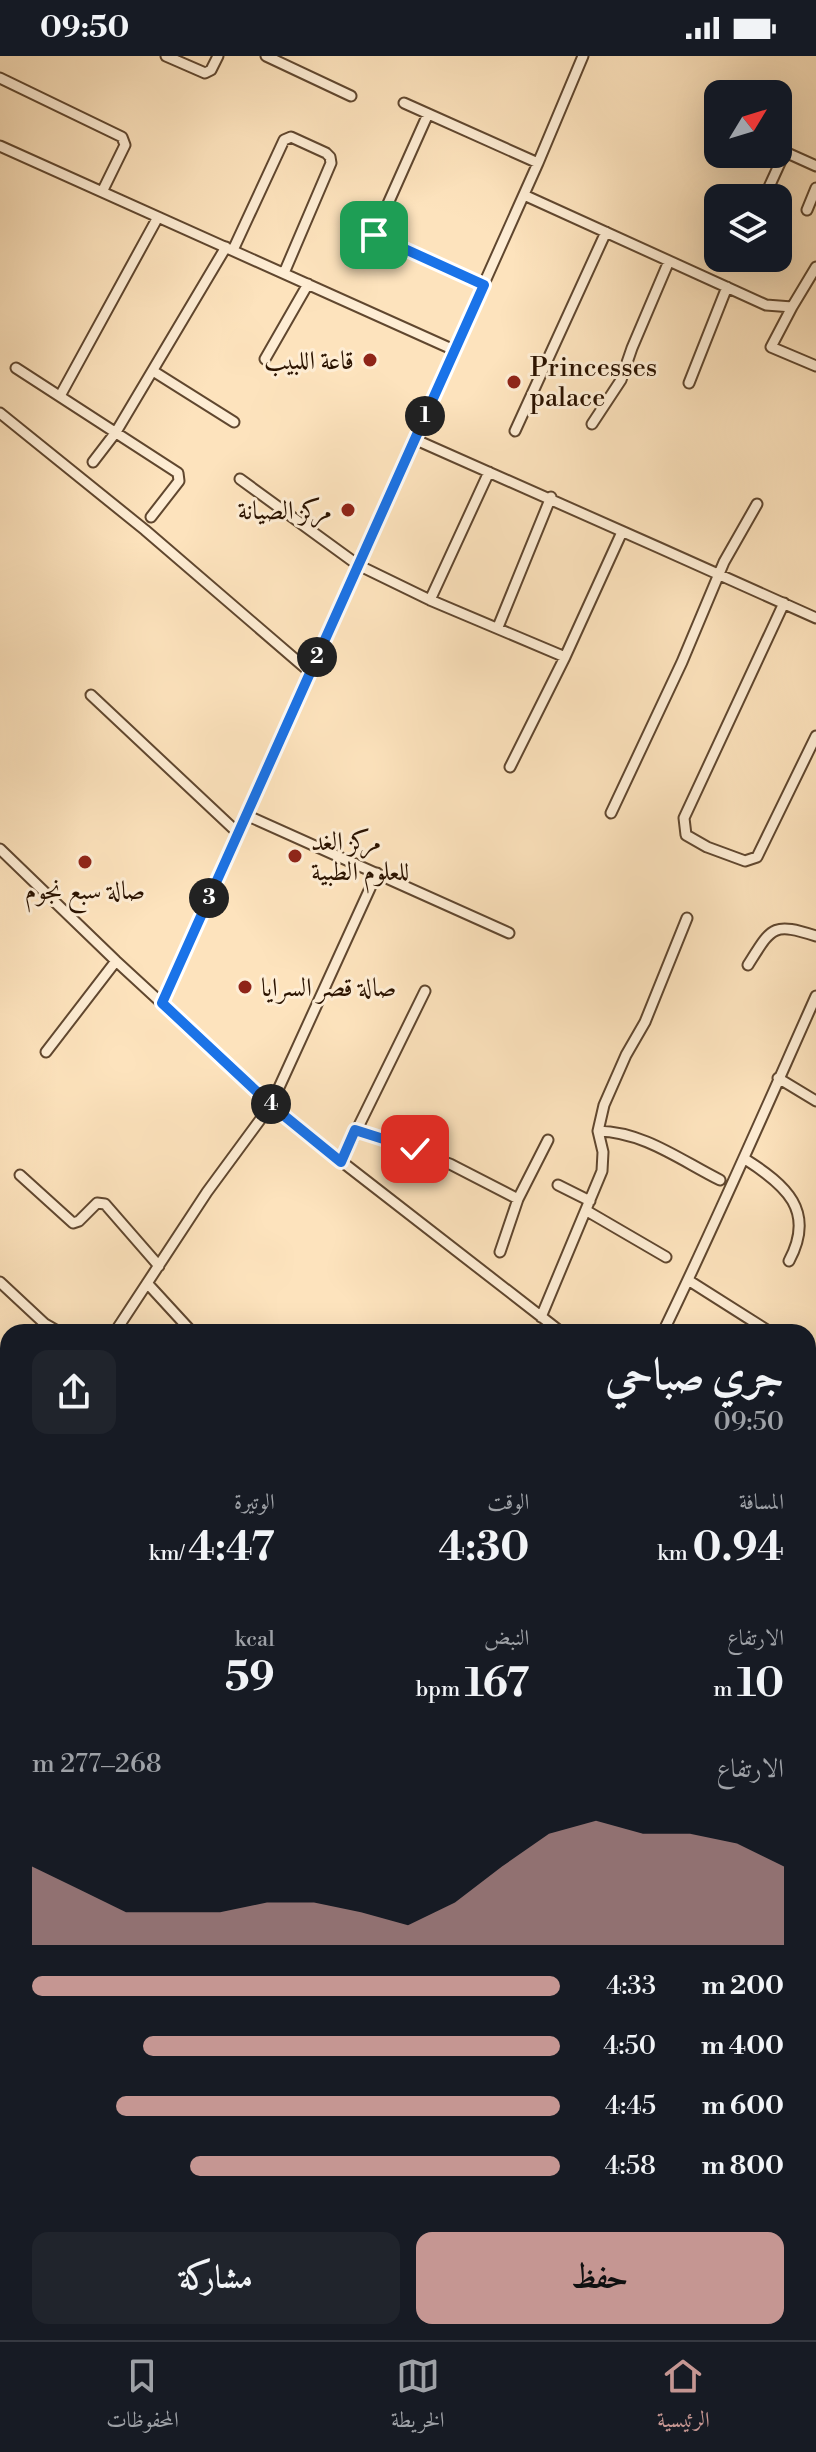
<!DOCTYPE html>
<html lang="ar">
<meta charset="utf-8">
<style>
:root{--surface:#171b24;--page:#20242c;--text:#f1f3f6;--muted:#9ea1a6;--line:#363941;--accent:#c59692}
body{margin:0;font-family:"Libre Bodoni",Amiri,serif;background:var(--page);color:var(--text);direction:rtl;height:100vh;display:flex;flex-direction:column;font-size:30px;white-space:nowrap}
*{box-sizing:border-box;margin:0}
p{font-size:26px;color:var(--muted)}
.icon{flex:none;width:44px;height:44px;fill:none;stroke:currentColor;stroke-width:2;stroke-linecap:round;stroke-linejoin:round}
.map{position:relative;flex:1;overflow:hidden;direction:ltr}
.details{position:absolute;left:0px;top:1268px;width:816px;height:1016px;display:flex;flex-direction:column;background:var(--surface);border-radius:24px 24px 0 0;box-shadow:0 8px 32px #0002;direction:rtl}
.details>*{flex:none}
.needle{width:52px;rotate:52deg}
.buttons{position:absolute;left:704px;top:24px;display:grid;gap:16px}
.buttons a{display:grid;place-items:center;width:88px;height:88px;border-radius:16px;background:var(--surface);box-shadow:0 8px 32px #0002;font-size:40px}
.pin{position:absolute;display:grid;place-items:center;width:68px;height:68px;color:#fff;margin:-34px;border-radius:16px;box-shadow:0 4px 12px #0006}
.km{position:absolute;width:40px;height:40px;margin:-20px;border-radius:50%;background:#222;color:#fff;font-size:22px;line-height:40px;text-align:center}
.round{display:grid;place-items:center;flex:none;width:84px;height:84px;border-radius:16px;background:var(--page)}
.overview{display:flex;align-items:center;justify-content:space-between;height:136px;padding:0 32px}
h1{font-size:44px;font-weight:800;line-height:60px}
.metrics{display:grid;grid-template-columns:repeat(3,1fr);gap:12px;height:136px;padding:8px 32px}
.metrics div{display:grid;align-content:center}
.metrics b{font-size:40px;font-weight:800}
.metrics small{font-size:22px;font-weight:400}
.metrics p{font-size:22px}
.chart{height:224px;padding:16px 32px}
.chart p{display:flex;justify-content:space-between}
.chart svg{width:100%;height:144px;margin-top:8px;fill:var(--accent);opacity:.7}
.action{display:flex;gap:16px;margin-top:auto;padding:16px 32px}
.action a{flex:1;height:92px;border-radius:16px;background:var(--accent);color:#111;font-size:32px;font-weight:800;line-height:92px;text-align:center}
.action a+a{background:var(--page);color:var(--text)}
ul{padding:0 32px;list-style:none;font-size:26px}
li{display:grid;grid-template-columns:128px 96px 1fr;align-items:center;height:60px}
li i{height:20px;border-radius:10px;background:var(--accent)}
.status{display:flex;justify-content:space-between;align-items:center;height:56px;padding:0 40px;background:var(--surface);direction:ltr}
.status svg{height:22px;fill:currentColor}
.menu{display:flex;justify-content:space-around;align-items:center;height:112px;border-top:2px solid var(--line);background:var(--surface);font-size:22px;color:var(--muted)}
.menu a{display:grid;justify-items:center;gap:4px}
.menu .current{color:var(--accent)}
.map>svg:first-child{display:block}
</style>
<div class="status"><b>09:50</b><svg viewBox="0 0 49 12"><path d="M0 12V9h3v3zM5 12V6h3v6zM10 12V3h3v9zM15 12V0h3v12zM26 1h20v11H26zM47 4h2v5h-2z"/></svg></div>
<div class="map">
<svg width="816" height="2284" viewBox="0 0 816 2284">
<rect width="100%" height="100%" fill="#fde3bd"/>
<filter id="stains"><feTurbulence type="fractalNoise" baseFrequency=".0025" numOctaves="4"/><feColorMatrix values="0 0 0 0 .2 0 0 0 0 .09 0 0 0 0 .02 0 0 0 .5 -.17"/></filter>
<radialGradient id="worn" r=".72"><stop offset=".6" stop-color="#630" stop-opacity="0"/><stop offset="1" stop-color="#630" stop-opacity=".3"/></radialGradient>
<path fill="#c3c38e" stroke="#776b47" stroke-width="2" d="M8 1486V1553L0 1544V1493Z"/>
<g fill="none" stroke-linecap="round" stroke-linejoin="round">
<g stroke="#60472f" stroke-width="13">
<path id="minor" d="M166 0 205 17 211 14 218 0
M266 0 351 40
M0 22 122 81 125 89 102 136
M404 47 538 107
M0 90 454 294
M524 139 766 249 792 251 816 211
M764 142 785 96 816 110
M807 154 816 132
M349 168 484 229
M374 179 428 58
M233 194 284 84 291 81 326 97 330 101 331 107 284 217
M792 251 771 291 816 310
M265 303 308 228
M16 312 178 417 179 425 151 461
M153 315 234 366
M689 327 727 231
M60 340 158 161
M0 357 145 474 310 616
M592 368 621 324 632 292 669 205
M515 375 606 176
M414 383C549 442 682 502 816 562
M93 406 116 376 226 191
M240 423 358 509 430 544 565 601
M430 544 489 416
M784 547 684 762 686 779 707 791 745 805 757 801 816 680
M498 571 551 441
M91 639 238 777
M510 711 565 601 622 476
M611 757 682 606 724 506 757 448
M246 759 509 877
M0 793 116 905 292 1067 561 1276
M748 909C772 871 772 866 816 880
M162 947 538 107 583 0
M46 996 116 905
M778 1022 816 1045
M355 1074 450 1108 518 1143
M598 1075C644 1076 680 1104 720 1124
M745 1103C786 1129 816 1155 789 1205
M341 1106 425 935
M20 1119 73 1167 79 1165 97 1147 105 1148 159 1210
M558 1129 590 1145
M587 1155 666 1201
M500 1196 518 1143 548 1084
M688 1224 770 1276
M0 1226 45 1268 59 1276
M147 1227 192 1276
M541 1261 602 1115 603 1096 598 1075 604 1049 626 999 645 966 687 862
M115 1276 207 1136 271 1049 377 817
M663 1276C717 1165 766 1052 816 940
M0 1416 8 1427
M0 1447 8 1439
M808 1537 816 1549
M808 1826 816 1820
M808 1866 816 1873
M0 2214 8 2183
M0 2239 8 2245
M48 2276 58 2284
M514 2276 520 2284
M713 2276 719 2284
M106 2284 115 2276"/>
</g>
<g stroke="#60472f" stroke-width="15">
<path id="tertiary" d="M808 1719 816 1711
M808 2259 816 2270
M212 2284 220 2276"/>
</g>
<use href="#minor" stroke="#feedd4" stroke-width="9"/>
<use href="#tertiary" stroke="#feedd4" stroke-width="11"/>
</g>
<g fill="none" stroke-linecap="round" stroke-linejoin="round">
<g stroke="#fff" stroke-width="16">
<path id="route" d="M374 179 484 229 162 947 271 1049 341 1106 355 1074 415 1093"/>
</g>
<use href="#route" stroke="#1a73e8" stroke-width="10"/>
</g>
<g fill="#8f2418" stroke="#feedd4" stroke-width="3">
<circle cx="370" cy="304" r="8"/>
<circle cx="514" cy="326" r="8"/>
<circle cx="348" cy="454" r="8"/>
<circle cx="295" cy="800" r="8"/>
<circle cx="85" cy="806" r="8"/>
<circle cx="245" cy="931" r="8"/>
</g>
<g text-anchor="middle" stroke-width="6" stroke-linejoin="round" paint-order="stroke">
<g font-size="26" fill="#2b1300" stroke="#feedd4" text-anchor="start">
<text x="354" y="313" text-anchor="end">قاعة اللبيب</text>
<text x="530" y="320">Princesses<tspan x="530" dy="30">palace</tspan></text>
<text x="332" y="463" text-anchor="end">مركز الصيانة</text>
<text x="311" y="794">مركز الغد<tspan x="311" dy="30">للعلوم الطبية</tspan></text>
<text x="85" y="843" text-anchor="middle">صالة سبع نجوم</text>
<text x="261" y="940">صالة قصر السرايا</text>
</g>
</g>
<rect width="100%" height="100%" filter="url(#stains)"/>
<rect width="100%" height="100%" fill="url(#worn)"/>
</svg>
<div class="buttons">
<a><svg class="needle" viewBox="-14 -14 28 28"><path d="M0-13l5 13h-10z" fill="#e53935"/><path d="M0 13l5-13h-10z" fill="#9ea1a6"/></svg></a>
<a><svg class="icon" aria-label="layers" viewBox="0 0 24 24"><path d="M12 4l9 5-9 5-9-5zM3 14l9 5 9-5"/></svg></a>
</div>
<div class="pin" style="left:374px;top:179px;background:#1e9e55"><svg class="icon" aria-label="arrive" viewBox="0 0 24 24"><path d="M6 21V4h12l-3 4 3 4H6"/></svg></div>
<div class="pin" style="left:415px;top:1093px;background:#d93025"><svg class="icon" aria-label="check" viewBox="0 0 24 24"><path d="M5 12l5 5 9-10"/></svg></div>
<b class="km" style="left:425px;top:360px">1</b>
<b class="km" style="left:317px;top:601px">2</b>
<b class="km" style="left:209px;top:842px">3</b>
<b class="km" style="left:271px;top:1048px">4</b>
<section class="details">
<div class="overview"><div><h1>جري صباحي</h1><p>09:50</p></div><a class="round"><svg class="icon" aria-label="share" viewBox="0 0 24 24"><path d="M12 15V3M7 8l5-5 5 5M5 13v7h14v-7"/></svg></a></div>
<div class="metrics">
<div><p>المسافة</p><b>0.94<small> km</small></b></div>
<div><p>الوقت</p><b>4:30</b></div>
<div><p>الوتيرة</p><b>4:47<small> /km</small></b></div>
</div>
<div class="metrics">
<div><p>الارتفاع</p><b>10<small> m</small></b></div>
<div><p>النبض</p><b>167<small> bpm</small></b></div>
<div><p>kcal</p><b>59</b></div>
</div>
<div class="chart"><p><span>الارتفاع</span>268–277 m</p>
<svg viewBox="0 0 160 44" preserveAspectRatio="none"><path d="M0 44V20L10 27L20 34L30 34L40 34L50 31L60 31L70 34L80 38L90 31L100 20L110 10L120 6L130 10L140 10L150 13L160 20V44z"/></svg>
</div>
<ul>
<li><b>200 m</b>4:33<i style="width:100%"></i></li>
<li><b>400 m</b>4:50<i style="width:79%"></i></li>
<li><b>600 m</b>4:45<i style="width:84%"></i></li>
<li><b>800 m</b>4:58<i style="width:70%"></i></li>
</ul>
<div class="action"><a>حفظ</a><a>مشاركة</a></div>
</section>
</div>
<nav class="menu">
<a class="current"><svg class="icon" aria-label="home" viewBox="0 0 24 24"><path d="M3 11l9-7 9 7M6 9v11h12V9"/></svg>الرئيسية</a>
<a><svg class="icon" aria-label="map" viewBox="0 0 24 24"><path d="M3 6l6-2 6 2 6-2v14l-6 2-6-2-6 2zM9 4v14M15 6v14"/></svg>الخريطة</a>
<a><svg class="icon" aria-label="saved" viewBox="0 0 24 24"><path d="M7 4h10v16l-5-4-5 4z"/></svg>المحفوظات</a>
</nav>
